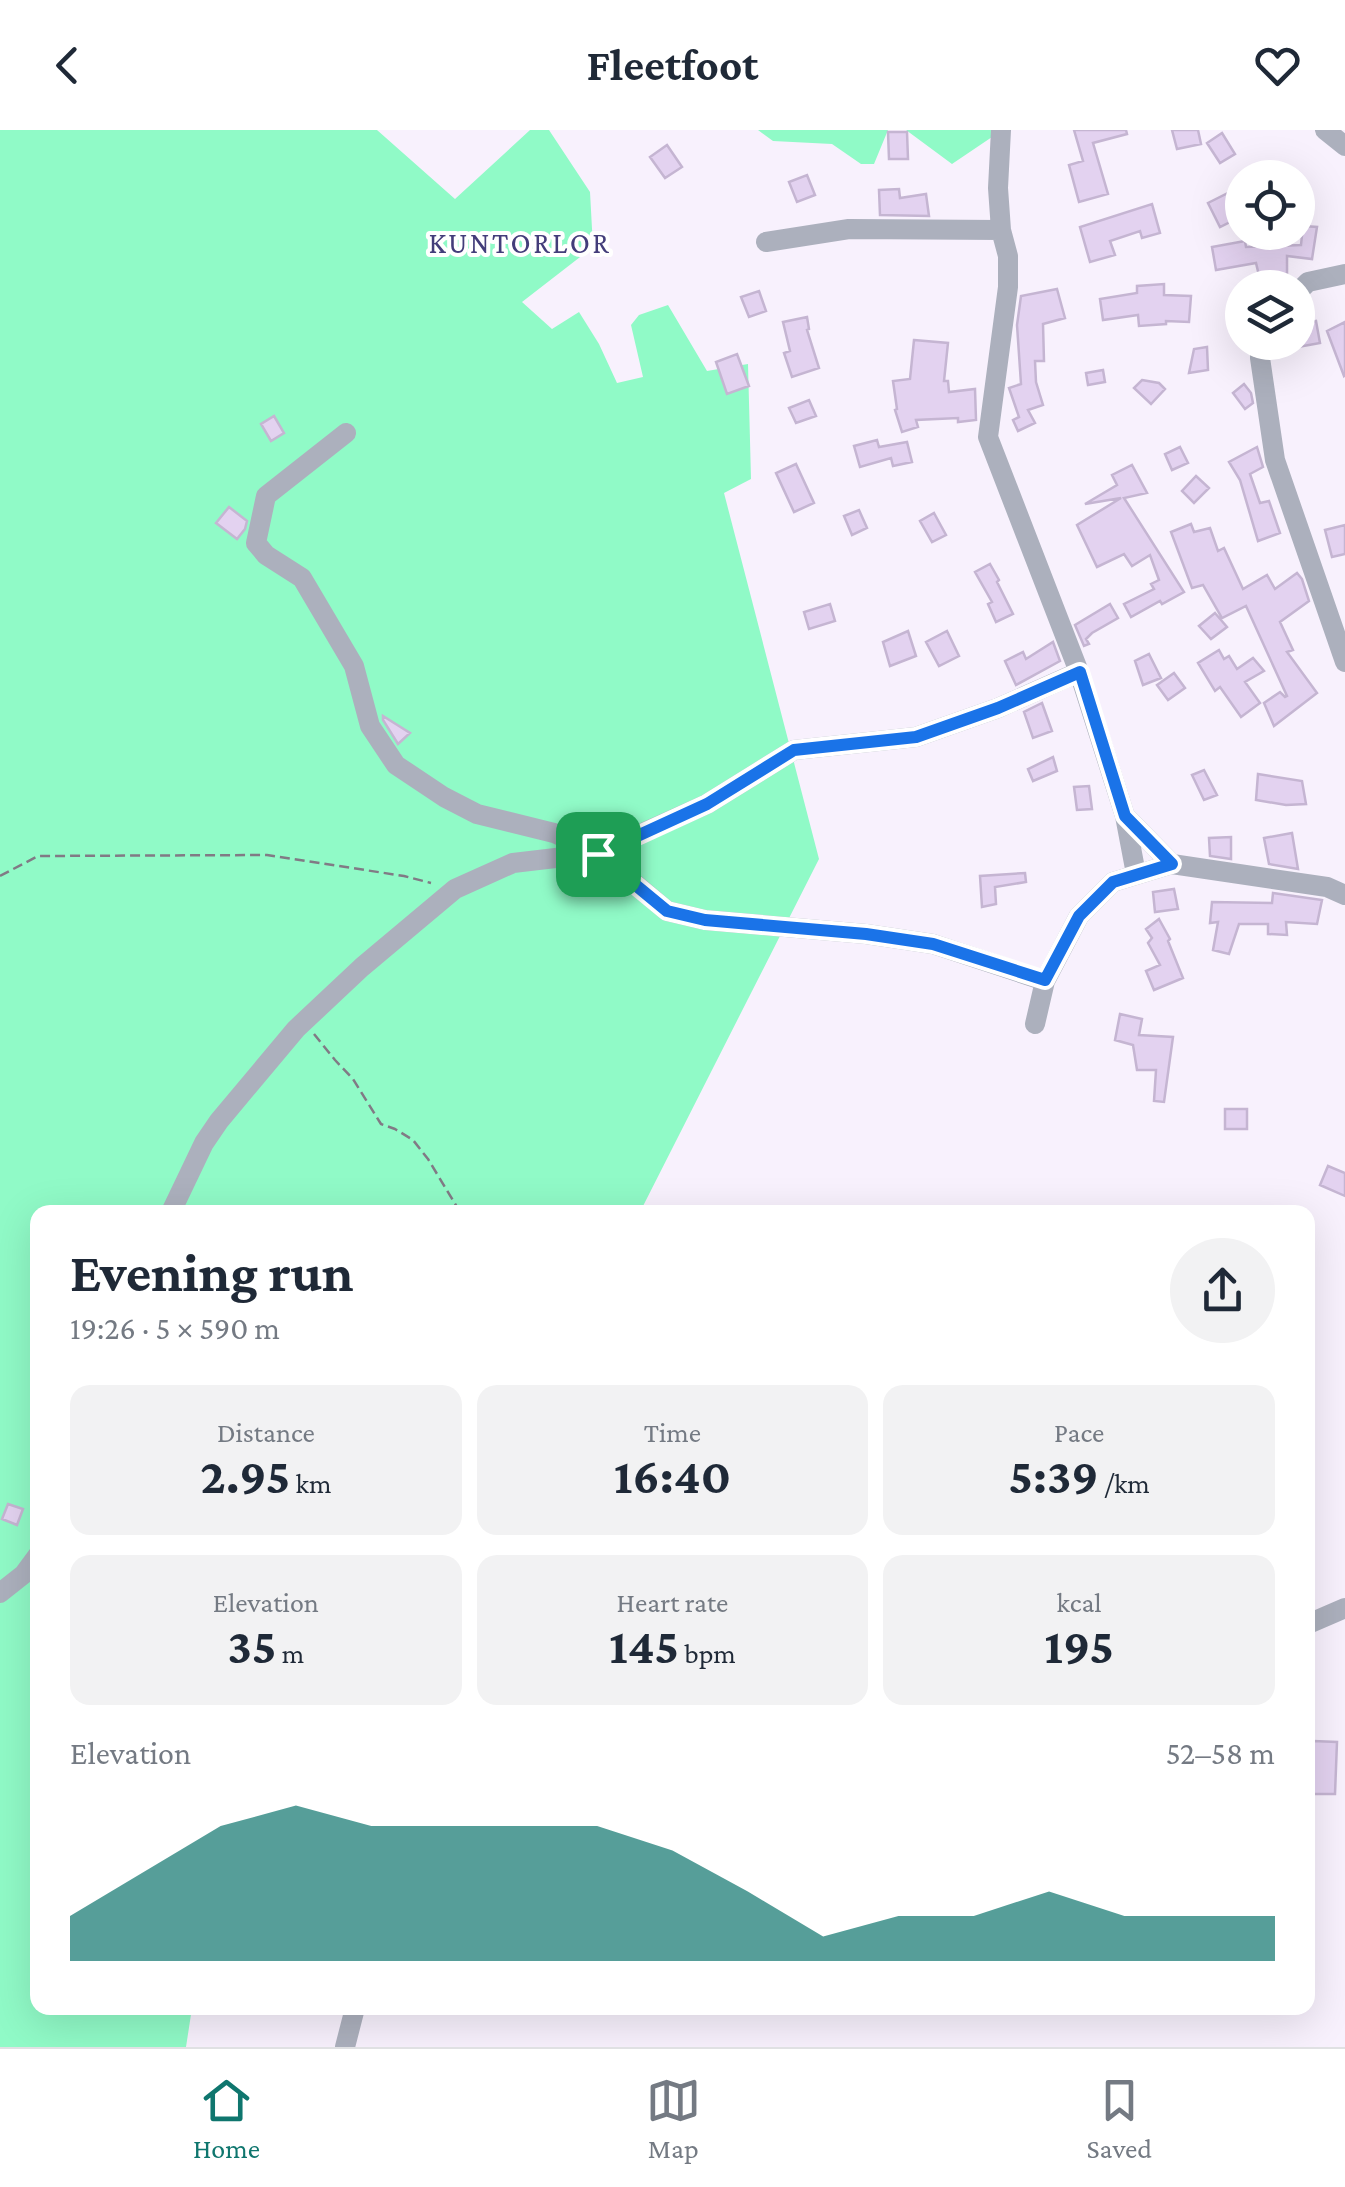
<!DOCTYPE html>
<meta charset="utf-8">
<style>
:root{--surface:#fff;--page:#f2f2f3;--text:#1f2937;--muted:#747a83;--line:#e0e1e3;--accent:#0f766e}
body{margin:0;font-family:"Crimson Pro",serif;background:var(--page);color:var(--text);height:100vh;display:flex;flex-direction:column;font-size:38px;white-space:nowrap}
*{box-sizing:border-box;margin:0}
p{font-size:32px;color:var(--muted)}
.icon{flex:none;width:55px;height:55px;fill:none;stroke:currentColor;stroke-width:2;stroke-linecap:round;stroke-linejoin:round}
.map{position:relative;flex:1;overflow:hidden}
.details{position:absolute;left:30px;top:1075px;width:1285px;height:810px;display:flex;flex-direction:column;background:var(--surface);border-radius:20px;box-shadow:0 10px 40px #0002}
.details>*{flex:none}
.fabs{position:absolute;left:1225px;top:30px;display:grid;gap:20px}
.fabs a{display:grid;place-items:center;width:90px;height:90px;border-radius:50%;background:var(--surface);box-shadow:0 10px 40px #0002;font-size:50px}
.pin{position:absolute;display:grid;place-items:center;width:85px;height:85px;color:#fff;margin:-42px;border-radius:20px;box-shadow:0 5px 15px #0006}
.round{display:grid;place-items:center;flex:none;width:105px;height:105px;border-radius:52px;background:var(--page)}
.overview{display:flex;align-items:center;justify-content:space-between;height:170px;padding:0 40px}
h1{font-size:55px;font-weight:700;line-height:75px}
.figures{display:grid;grid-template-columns:repeat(3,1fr);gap:15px;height:170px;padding:10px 40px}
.figures div{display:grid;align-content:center;border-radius:20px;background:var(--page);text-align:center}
.figures b{font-size:50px;font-weight:700}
.figures small{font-size:28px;font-weight:400}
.figures p{font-size:28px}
.chart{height:280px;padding:20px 40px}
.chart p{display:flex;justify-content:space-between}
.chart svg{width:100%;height:180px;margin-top:10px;fill:var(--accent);opacity:.7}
header{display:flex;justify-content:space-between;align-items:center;height:130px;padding:0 40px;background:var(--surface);font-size:45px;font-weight:700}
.tab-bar{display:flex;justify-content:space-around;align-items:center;height:140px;border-top:2px solid var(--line);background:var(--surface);font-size:28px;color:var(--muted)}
.tab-bar a{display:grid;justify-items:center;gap:5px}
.tab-bar .current{color:var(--accent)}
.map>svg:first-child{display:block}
</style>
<header><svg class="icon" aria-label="back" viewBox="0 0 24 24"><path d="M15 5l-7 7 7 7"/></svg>Fleetfoot<svg class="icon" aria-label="heart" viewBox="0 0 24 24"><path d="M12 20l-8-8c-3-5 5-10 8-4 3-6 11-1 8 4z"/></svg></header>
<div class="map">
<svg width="1345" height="1917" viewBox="0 0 1345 1917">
<rect width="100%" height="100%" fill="#f8f1fd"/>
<path fill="#90fac7" d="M0 0H377L455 69 530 0H549L590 62 593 117 522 172 552 199 579 182 599 214 617 253 643 247 631 195 639 185 668 175 707 241 748 234 751 349 724 363 819 729 640 1082H38V1878H192L186 1917H0Z
M758 0H888L874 34H861L832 14 773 11Z
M906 0H992V7L952 34Z"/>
<path fill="#e3d2f0" stroke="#c5b5d2" stroke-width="2.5" d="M1074 0H1126L1127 4 1093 13 1108 64 1079 72 1069 35 1083 31Z
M1172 0H1198L1201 14 1177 19Z
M888 2H907L908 29H889Z
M1222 3 1235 24 1220 33 1207 13Z
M667 15 682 37 665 48 650 27Z
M807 45 815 65 797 72 789 52Z
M899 59 900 68 926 64 929 86 880 85 879 60Z
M1234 60 1242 77V86L1220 97 1208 73Z
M1152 74 1160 103 1142 108 1140 101 1110 111 1115 125 1090 132 1080 97Z
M1303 96 1317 97 1312 129 1287 126V154L1285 158H1262L1256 133 1216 140 1212 117 1245 111 1246 117 1301 115Z
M1164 154V165L1191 166 1189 192 1166 191V194L1139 196 1138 185 1103 190 1100 169 1137 163V156Z
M1057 159 1065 188 1043 194 1044 231H1035L1036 252 1043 275 1028 280 1035 293 1018 301 1013 290 1019 287 1009 258 1021 254 1017 195 1021 166Z
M759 161 766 181 749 187 741 167Z
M807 187 809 199 807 200 819 238 792 247 784 223 790 221 783 192Z
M1316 191 1320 213 1298 217V194Z
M1345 192V245L1344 246 1327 201Z
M914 210 948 213 944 251H948L949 262 975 259 976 290 958 292V288L916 290 918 297 902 302 895 280 897 279 893 251 910 249Z
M1207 217 1208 240 1189 243 1194 219Z
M737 224 749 256 727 264 716 232Z
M1103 240 1105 252 1088 255 1086 243Z
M1142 250 1159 253 1165 259 1151 274 1134 258Z
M1244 254 1251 263 1253 273 1245 279 1233 263Z
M809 270 816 286 796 293 789 278Z
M274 286 284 303 271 311 261 294Z
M877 310 879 317 907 312 912 332 893 336 891 328 860 337 854 316Z
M1180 317 1188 333 1172 340 1165 324Z
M1257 317 1263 337 1250 344 1260 373 1269 371 1280 403 1258 411 1240 350 1229 332Z
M796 334 814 373 794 382 776 343Z
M1132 335 1147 363 1124 368 1184 462 1162 474 1160 471 1131 487 1124 474 1154 459 1151 454 1159 450 1150 425 1132 436 1124 424 1097 437 1077 395 1121 368 1085 374 1117 355 1112 345Z
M1196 346 1209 358 1194 373 1182 361Z
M229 377 247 391 245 399 237 409 216 393Z
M859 380 867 398 852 405 844 386Z
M934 383 946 405 932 412 920 391Z
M1191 394 1194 402 1210 398 1218 421 1224 418 1243 459 1267 445 1275 459 1297 443 1302 449 1309 471 1280 492 1293 520 1287 522 1317 563 1274 596 1264 573 1280 562 1285 567 1287 566 1246 476 1222 488 1203 455 1192 458 1171 402Z
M1345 395V424L1332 427 1325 400Z
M990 434 999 450 997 452 1013 484 996 492 988 474 992 472 975 442Z
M830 474 835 491 809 499 804 482Z
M1110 474 1118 488 1092 503 1086 509 1089 514 1084 516 1075 495Z
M1215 483 1227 497 1211 509 1199 496Z
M908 501 916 526 890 536 883 512Z
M947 501 959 526 939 536 926 512Z
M1053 512 1060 531 1016 555 1005 531 1023 522 1026 529Z
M1219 520 1224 529 1229 526 1237 539 1253 528 1264 541 1245 552 1260 573 1241 587 1220 557 1215 561 1198 533Z
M1149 524 1161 548 1143 555 1135 531Z
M1174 543 1185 558 1168 570 1157 555Z
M1042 573 1052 601 1033 608 1024 582Z
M383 586 410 603 398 614 383 590Z
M1053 627 1057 641 1033 651 1028 639Z
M1204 640 1217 665 1204 670 1192 645Z
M1258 644 1302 651 1306 674 1286 675 1256 670Z
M1089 656 1092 679 1077 680 1074 657Z
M1292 703 1298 739 1269 734 1264 708Z
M1231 707V729L1210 726 1209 708Z
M1025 743 1026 752 995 757 996 774 982 777 980 746Z
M1174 759 1178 779 1155 782 1153 762Z
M1273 763 1322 770 1317 794 1286 792 1287 805 1268 804V794H1239L1229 824 1213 820 1218 792 1210 793 1212 772 1272 773Z
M1159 789 1170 809 1168 811 1183 848 1154 860 1146 841 1160 835 1148 813 1152 808 1146 799Z
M1120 884 1142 889 1139 905 1173 907 1164 972 1154 971 1156 940H1137L1133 915 1115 910Z
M1225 979H1247V999H1225Z
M1328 1036 1345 1043V1066L1320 1055Z
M8 1374 23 1379 17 1395 2 1389Z
M1313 1611 1337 1612 1335 1664H1309Z"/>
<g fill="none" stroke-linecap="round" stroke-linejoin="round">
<path stroke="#817a85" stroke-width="2.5" stroke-dasharray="10 5" stroke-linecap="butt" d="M0 746 38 726 267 725 404 746 431 753
M314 904 335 930 353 949 381 994 395 999 413 1010 428 1029 460 1082"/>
<path stroke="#acb0bd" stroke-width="20" d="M1001 0 998 58 1001 100 1008 126V157L988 307 1079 542 1125 686 1136 744
M1325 0 1345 16
M766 112 849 99 1001 100
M1298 162 1308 152 1345 144
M1260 212V228L1275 330 1345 532
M346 303 266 366 256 413 266 425 302 448 354 536 370 596 396 635 444 667 477 684 554 703 598 723 667 781 705 790 866 804 933 814 1045 851
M1127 688 1172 734
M1035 894 1045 851 1079 786 1113 752 1172 734 1327 757 1345 765
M171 1082 204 1013 219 991 296 899 362 837 455 759 513 733 598 723 707 674 794 620 916 607 998 578 1079 542
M0 1463 24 1444 38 1425
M1308 1494 1345 1478
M345 1917 355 1878"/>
</g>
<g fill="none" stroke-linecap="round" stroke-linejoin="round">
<g stroke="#fff" stroke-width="20">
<path id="route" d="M1080 542 1125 686 1172 734 1113 752 1079 786 1045 850 933 814 866 804 705 790 667 781 598 724 707 674 794 620 916 607 998 578Z"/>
</g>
<use href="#route" stroke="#1a73e8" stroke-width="12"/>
</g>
<g text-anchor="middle" stroke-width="8" stroke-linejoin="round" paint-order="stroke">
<g font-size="30" letter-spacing="2.5" fill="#433d7a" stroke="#fff">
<text x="520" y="123">KUNTORLOR</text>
</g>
</g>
</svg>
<div class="fabs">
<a><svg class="icon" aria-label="locate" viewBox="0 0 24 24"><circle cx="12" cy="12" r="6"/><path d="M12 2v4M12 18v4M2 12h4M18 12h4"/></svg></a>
<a><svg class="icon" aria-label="layers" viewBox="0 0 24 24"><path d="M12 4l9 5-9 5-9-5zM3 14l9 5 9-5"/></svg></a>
</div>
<div class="pin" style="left:598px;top:724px;background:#1e9e55"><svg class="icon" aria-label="arrive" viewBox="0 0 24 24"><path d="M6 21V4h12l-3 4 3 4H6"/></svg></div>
<section class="details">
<div class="overview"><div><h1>Evening run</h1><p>19:26 · 5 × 590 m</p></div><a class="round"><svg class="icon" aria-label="share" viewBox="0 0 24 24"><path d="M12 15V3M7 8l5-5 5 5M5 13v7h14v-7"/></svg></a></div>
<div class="figures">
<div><p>Distance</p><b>2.95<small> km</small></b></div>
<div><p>Time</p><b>16:40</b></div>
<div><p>Pace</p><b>5:39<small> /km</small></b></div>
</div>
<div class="figures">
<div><p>Elevation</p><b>35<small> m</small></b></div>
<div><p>Heart rate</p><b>145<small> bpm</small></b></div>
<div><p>kcal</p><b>195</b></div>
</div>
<div class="chart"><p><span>Elevation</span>52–58 m</p>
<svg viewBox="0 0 160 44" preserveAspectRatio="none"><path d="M0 44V33L10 22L20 11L30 6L40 11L50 11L60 11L70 11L80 17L90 27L100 38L110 33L120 33L130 27L140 33L150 33L160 33V44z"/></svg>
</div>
</section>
</div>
<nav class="tab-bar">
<a class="current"><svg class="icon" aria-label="home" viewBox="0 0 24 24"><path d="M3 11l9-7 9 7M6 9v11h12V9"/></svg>Home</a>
<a><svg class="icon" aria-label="map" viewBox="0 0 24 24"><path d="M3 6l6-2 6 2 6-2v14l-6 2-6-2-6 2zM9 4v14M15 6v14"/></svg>Map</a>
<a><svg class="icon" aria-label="saved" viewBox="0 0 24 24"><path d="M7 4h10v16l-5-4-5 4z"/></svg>Saved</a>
</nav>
